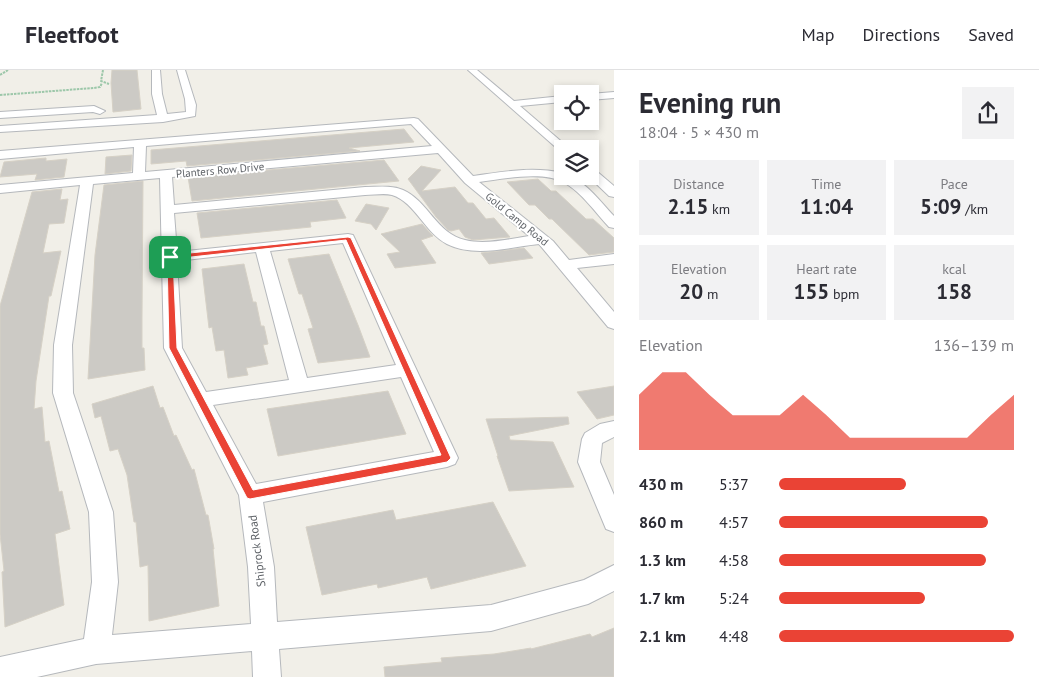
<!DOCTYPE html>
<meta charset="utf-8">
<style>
:root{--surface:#fff;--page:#f2f2f3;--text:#2b2b33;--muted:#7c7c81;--line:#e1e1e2;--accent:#ea4335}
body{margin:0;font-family:"PT Sans",sans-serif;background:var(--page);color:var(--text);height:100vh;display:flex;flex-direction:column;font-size:19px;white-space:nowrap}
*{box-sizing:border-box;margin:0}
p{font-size:16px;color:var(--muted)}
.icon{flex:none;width:28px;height:28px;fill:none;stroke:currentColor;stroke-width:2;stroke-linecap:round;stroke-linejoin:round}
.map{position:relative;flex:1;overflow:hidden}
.side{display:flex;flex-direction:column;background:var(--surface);width:425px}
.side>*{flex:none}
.tools{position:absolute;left:554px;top:15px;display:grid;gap:10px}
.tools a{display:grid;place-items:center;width:45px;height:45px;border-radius:0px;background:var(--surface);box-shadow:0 2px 8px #0003;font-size:25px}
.pin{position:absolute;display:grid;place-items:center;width:42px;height:42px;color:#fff;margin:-21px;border-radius:10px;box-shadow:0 2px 8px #0006}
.round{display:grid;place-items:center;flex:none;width:52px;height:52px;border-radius:0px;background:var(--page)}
.overview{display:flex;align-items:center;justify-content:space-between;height:85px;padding:0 25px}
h1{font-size:28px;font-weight:800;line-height:38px}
.figures{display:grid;grid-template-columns:repeat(3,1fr);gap:8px;height:85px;padding:5px 25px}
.figures div{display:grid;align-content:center;border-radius:0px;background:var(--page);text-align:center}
.figures b{font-size:21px;font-weight:800}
.figures small{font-size:14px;font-weight:400}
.figures p{font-size:14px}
.chart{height:140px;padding:10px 25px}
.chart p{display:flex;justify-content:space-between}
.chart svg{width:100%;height:90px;margin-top:5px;fill:var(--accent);opacity:.7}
ul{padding:0 25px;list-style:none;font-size:16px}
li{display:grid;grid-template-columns:80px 60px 1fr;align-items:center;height:38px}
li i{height:12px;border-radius:6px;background:var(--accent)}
header{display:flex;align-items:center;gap:30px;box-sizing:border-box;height:70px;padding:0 25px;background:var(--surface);border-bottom:1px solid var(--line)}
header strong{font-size:24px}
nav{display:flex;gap:28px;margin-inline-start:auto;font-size:18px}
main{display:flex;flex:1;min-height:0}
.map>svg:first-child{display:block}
</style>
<header>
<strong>Fleetfoot</strong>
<nav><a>Map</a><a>Directions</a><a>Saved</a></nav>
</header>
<main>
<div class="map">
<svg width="614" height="607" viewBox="0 0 614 607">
<rect width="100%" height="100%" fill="#f1efe8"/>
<path fill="#cccac5" stroke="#d6d1c6" d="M112 0H137L141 39 113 42 111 13Z
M404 59 414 72 349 78 360 81 187 96 186 91 151 94V80Z
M132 85 131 101 105 104 106 87Z
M46 88V91L67 89 64 107 35 110 37 104 0 107 4 92Z
M384 90 399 111 192 131 188 107Z
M421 96 441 100 422 121 455 117 468 133H473L486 149 494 148 510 167 473 170 465 167 459 159 451 161 448 160 436 147 408 109Z
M538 109 551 121H556L586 149H593L614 168V182L589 185 552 149H549L535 135H529L507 112Z
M143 111 142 248V278H144L145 300 88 309 95 185 104 115Z
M62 119 60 130 68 129 64 153 49 154 43 183 61 181 51 226H49L36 311 34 339 42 337 45 372 49 371 59 422 62 421 70 459 55 464 64 535 5 557 2 502 4 501 0 464V236L32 122Z
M337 130 346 148 310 152 311 157 201 168 197 143Z
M366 134 389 138 376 160 371 154 355 151Z
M422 154 433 166 421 170 436 193 395 198 387 184 400 182 381 164Z
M524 178 533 188 489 194 481 183Z
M329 184 358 255 370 287 318 293 308 259 313 258 302 224H299L288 189Z
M244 194 253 232H256L261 256H264L268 274 263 275 268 294 246 298 248 305 228 308 224 280 216 281 212 257 209 258 202 199Z
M153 316 160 338 163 337 174 366 176 365 192 400 194 399 206 445H208L214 479H213L219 536 149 551 148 495 140 497 136 452H134L127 405 118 379 110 381 101 346 95 348 92 334Z
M614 316V345L597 349 577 322Z
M388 321 406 364 278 386 267 339Z
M568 347 569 354 509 366 510 370 553 372 574 417 509 421 497 386H498L486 349Z
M493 432 526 496 431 519 427 507 378 518 377 514 322 525 306 457 393 440 396 450Z
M614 558V607H385L384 597 442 592 441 588 494 584 531 578V579L590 564 592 567Z"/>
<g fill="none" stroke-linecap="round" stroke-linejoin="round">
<g stroke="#b5b8bc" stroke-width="2">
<path id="minor" d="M152 0H160L162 24 167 44 186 42 185 29 177 0H185L196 35 195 46 163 52 0 62V56L157 45 152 24Z
M468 0H477L514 31 562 26V32L520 36 570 79H562V82L560 81Z
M614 22V28L590 30V24Z
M94 36 105 41 100 44 93 42 0 48V42Z
M414 48 418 49 473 106C503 102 533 96 562 103V106C583 106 600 132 614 146V158L609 157C595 142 582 123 565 113 544 100 503 109 479 112L553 171 569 190 614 184V194L577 198 614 242V259L608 257 539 174C509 177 475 188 447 174 425 163 415 132 392 125 384 123 374 125 365 125L174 143 177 182 348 164 353 165 458 388 455 394 447 397 263 432 274 497 277 552 491 535 584 510 614 495V521L588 534 491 561 279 579 281 607H253L252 581 96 594 37 607H0V587L84 569 92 512 89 442 53 323 54 275 80 115 0 123V115L133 103 134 77 0 89V81ZM411 54 432 76 145 102 146 76ZM438 83 465 113 529 166C509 169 485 175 465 170 437 164 428 131 403 120 391 115 378 117 365 117L174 135 172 107ZM160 108 164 278 239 425 248 497 251 554 112 565 118 512 113 442 73 323 72 275 93 114ZM343 173 396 295 307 308 270 181ZM256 182 289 310 206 322 182 278 177 191ZM401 307 434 382 256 414 213 335Z
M590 98 594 99 614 116V127L609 126 588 106H590Z
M614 351V367L602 373 600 392 614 425V462L606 459 578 392 582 369 585 363 600 354Z"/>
</g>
<path stroke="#9cc7a9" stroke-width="2" stroke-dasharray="2.5 1" stroke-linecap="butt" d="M103 0 101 11 109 14
M0 5 8 0
M0 25 94 18 100 17 102 13"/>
<use href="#minor" fill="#fff" fill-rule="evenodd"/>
</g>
<path fill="#ea4335" stroke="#fff" fill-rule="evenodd" d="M348 167 351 168 451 388 447 392 250 429 247 428 169 278 167 187 170 185ZM346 170 441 385 253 420 177 278 173 189Z"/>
<g text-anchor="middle" stroke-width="4" stroke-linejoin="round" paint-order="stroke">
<g font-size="11" fill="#5f6368" stroke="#fff">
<text transform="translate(220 100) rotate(-5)" y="4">Planters Row Drive</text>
<text transform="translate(517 149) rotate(39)" y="4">Gold Camp Road</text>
</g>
<g font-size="12" fill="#5f6368" stroke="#fff">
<text transform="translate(257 481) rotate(-97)" y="4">Shiprock Road</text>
</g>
</g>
</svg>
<div class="tools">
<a><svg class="icon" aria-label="locate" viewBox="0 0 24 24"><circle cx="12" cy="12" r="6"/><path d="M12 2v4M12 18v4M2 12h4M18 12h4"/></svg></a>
<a><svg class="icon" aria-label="layers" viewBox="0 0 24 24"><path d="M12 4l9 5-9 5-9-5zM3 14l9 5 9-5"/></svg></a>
</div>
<div class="pin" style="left:170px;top:187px;background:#1e9e55"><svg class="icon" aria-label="arrive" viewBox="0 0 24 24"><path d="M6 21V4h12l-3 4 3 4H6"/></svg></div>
</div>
<section class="side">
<div class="overview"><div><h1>Evening run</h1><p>18:04 · 5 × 430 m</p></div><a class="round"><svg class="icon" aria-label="share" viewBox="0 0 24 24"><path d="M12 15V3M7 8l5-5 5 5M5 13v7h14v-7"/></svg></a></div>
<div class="figures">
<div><p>Distance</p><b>2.15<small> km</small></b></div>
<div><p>Time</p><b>11:04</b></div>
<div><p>Pace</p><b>5:09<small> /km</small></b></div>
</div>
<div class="figures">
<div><p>Elevation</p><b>20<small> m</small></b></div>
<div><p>Heart rate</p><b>155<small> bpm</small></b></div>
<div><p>kcal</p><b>158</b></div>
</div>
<div class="chart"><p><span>Elevation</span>136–139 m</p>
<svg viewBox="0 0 160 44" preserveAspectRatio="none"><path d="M0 44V17L10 6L20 6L30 17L40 27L50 27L60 27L70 17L80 27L90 38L100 38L110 38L120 38L130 38L140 38L150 27L160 17V44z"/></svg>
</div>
<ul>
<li><b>430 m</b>5:37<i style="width:54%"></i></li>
<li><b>860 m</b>4:57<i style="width:89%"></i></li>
<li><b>1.3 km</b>4:58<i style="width:88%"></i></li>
<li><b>1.7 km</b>5:24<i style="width:62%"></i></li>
<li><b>2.1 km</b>4:48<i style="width:100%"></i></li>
</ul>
</section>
</main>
